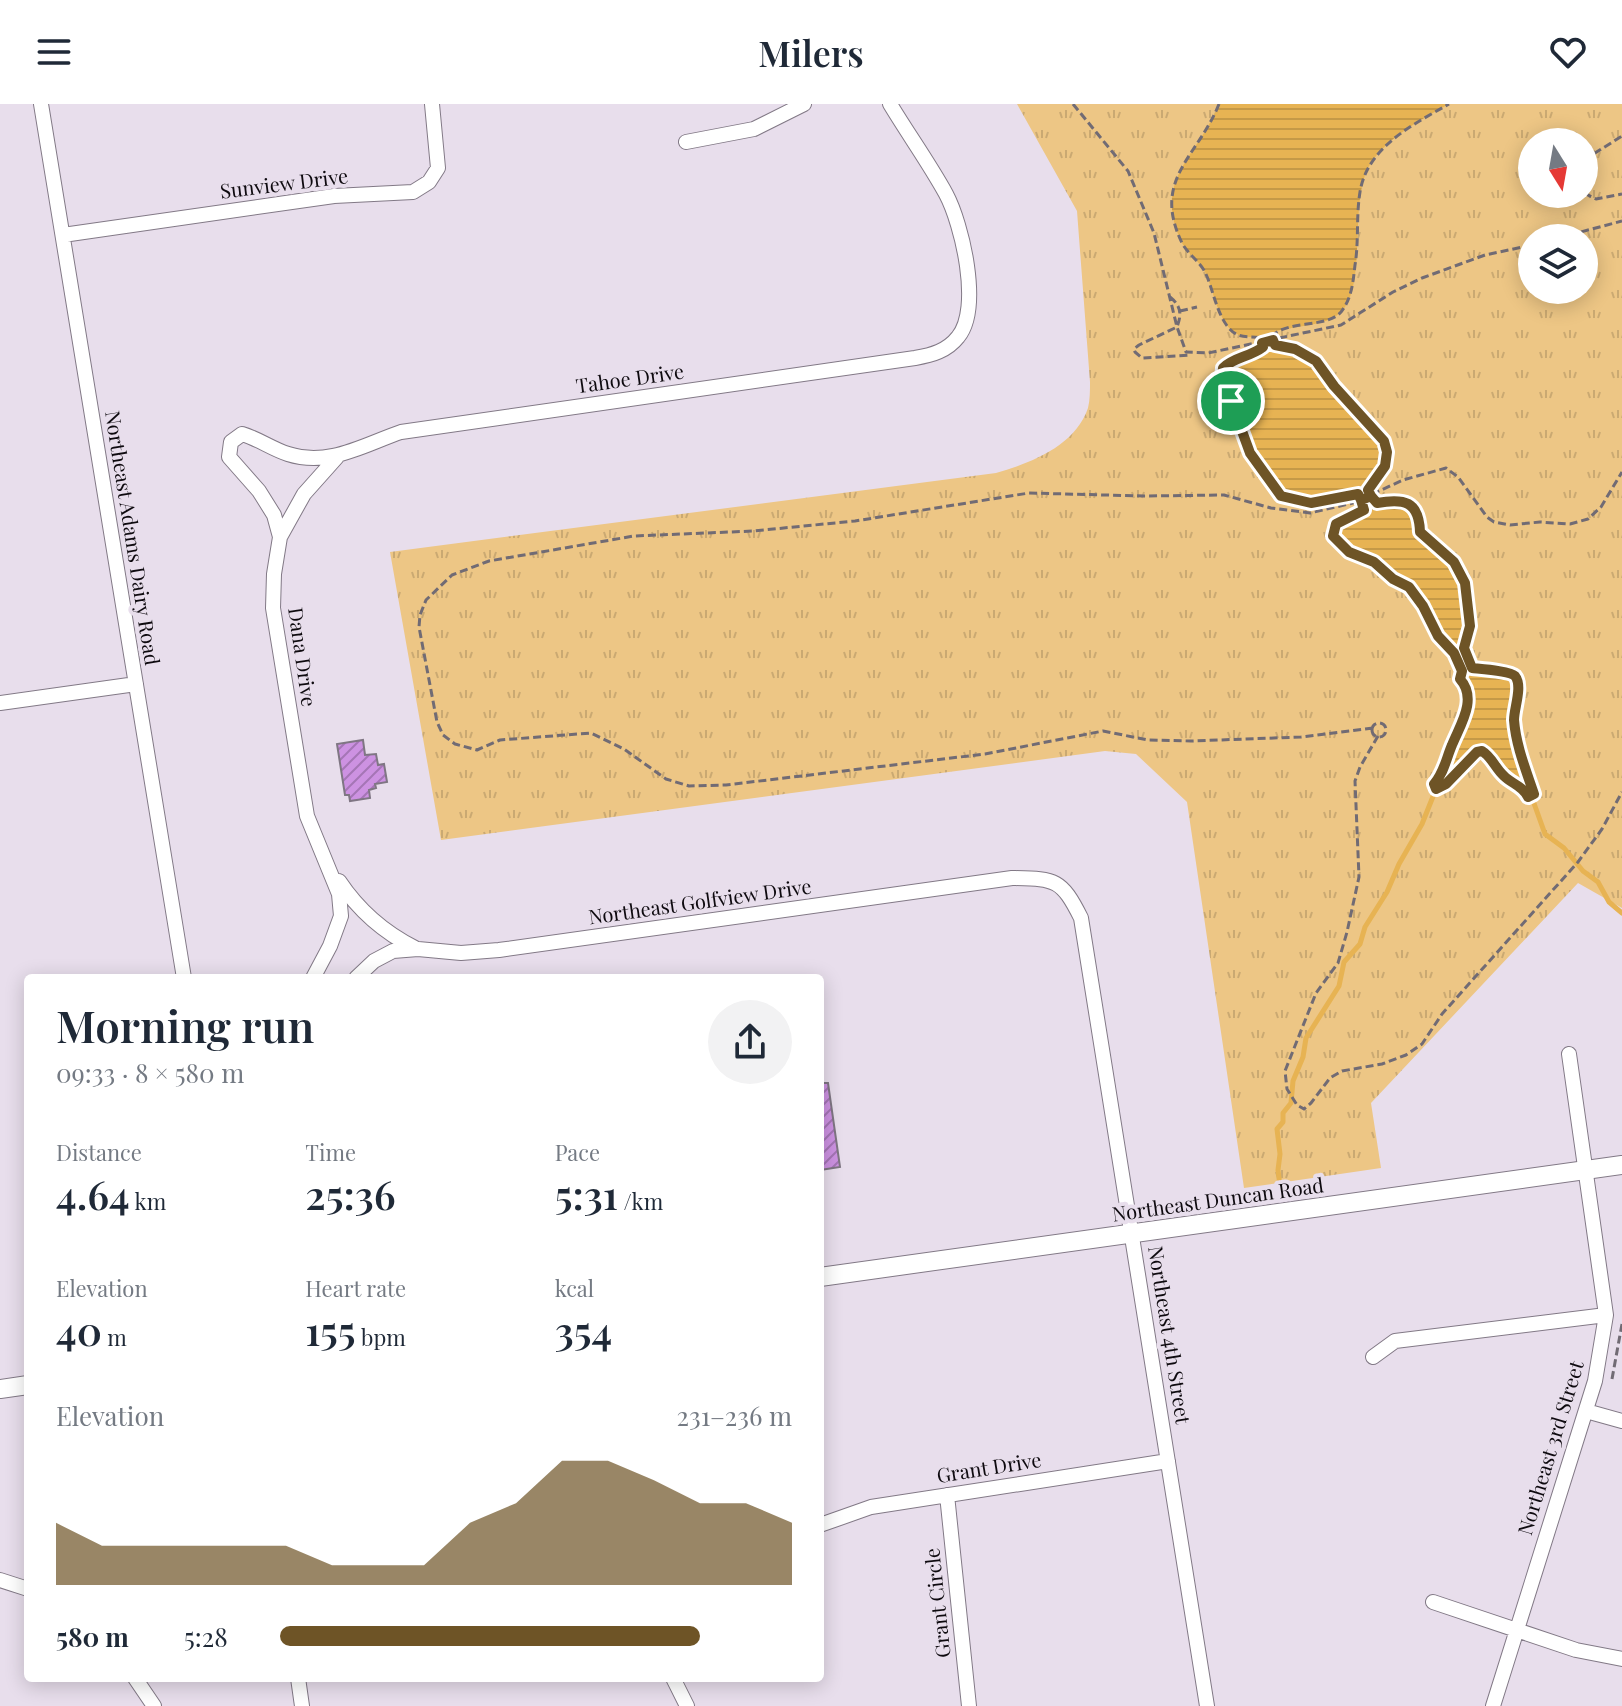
<!DOCTYPE html>
<meta charset="utf-8">
<style>
:root{--surface:#fff;--page:#f2f2f3;--text:#1f2937;--muted:#747a83;--accent:#6e5426}
body{margin:0;font-family:"Playfair Display",serif;background:var(--page);color:var(--text);height:100vh;display:flex;flex-direction:column;font-size:30px;white-space:nowrap}
*{box-sizing:border-box;margin:0}
p{font-size:26px;color:var(--muted)}
.icon{flex:none;width:44px;height:44px;fill:none;stroke:currentColor;stroke-width:2;stroke-linecap:round;stroke-linejoin:round}
.map{position:relative;flex:1;overflow:hidden}
.details{position:absolute;left:24px;top:870px;width:800px;height:708px;display:flex;flex-direction:column;background:var(--surface);border-radius:8px;box-shadow:0 4px 20px #0003}
.details>*{flex:none}
.needle{width:52px;rotate:169deg}
.fabs{position:absolute;left:1518px;top:24px;display:grid;gap:16px}
.fabs a{display:grid;place-items:center;width:80px;height:80px;border-radius:50%;background:var(--surface);box-shadow:0 4px 20px #0003;font-size:40px}
.pin{position:absolute;display:grid;place-items:center;width:68px;height:68px;color:#fff;margin:-34px;border:4px solid #fff;border-radius:50%;box-shadow:0 2px 8px #0007}
.round{display:grid;place-items:center;flex:none;width:84px;height:84px;border-radius:42px;background:var(--page)}
.summary{display:flex;align-items:center;justify-content:space-between;height:136px;padding:0 32px}
h1{font-size:44px;font-weight:600;line-height:60px}
.figures{display:grid;grid-template-columns:repeat(3,1fr);gap:12px;height:136px;padding:8px 32px}
.figures div{display:grid;align-content:center}
.figures b{font-size:40px;font-weight:600}
.figures small{font-size:22px;font-weight:400}
.figures p{font-size:22px}
.chart{height:224px;padding:16px 32px}
.chart p{display:flex;justify-content:space-between}
.chart svg{width:100%;height:144px;margin-top:8px;fill:var(--accent);opacity:.7}
ul{padding:0 32px;list-style:none;font-size:26px}
li{display:grid;grid-template-columns:128px 96px 1fr;align-items:center;height:60px}
li i{height:20px;border-radius:10px;background:var(--accent)}
header{display:flex;justify-content:space-between;align-items:center;height:104px;padding:0 32px;background:var(--surface);font-size:36px;font-weight:600}
.map>svg:first-child{display:block}
</style>
<header><svg class="icon" aria-label="menu" viewBox="0 0 24 24"><path d="M4 6h16M4 12h16M4 18h16"/></svg>Milers<svg class="icon" aria-label="heart" viewBox="0 0 24 24"><path d="M12 20l-8-8c-3-5 5-10 8-4 3-6 11-1 8 4z"/></svg></header>
<div class="map">
<svg width="1622" height="1602" viewBox="0 0 1622 1602">
<defs>
<pattern id="grass-tufts" width="24" height="20" patternUnits="userSpaceOnUse" patternTransform="scale(2)"><rect width="24" height="20" fill="#edc685"/><path d="M3 7l-1-3M5 7V3M7 7l1-3M15 17l-1-3M17 17v-4M19 17l1-3" fill="none" stroke="#caa972"/></pattern>
<pattern id="water-rules" width="6" height="5" patternUnits="userSpaceOnUse" patternTransform="scale(2)"><rect width="6" height="5" fill="#e7b353"/><path d="M0 2.5h6" fill="none" stroke="#c59947"/></pattern>
<pattern id="building-hatch" width="6" height="6" patternUnits="userSpaceOnUse" patternTransform="scale(2)"><rect width="6" height="6" fill="#cd92e2"/><path d="M-1 1l2-2M0 6l6-6M5 7l2-2" fill="none" stroke="#a575b6"/></pattern>
</defs>
<rect width="100%" height="100%" fill="#e8deec"/>
<path fill="url(#grass-tufts)" fill-rule="evenodd" d="M1017 0H1622V804L1578 779 1371 999 1381 1064 1244 1084 1187 698 1136 650 1105 647 441 736 390 448 996 369C1031 359 1075 342 1088 304 1090 296 1090 286 1090 278L1077 107ZM1532 38H1584V90H1532ZM1532 134H1584V186H1532Z"/>
<path fill="url(#water-rules)" d="M1219 0H1449C1421 16 1389 32 1371 59 1346 96 1371 190 1336 212 1321 222 1295 222 1277 227L1273 232 1275 241 1295 245 1316 257 1334 282 1384 337C1391 357 1381 372 1368 386L1377 399 1398 395 1411 402 1420 417 1419 425 1424 433 1459 464 1465 479 1469 514 1464 544 1472 564C1481 566 1510 567 1515 572 1523 582 1514 599 1514 610 1514 637 1526 664 1534 690L1528 693C1523 683 1512 680 1504 672 1495 664 1492 653 1482 647L1477 648 1446 680 1436 685 1434 680C1444 669 1446 655 1452 641 1460 621 1478 595 1460 575L1462 567 1454 549 1438 532 1423 502 1409 483 1393 475 1374 458 1349 448 1333 432 1336 420 1358 411 1364 406 1358 390C1278 409 1263 389 1239 314 1233 298 1222 285 1221 268L1230 258 1261 245 1262 235C1253 232 1246 234 1239 231 1218 222 1214 186 1205 168 1199 157 1188 150 1182 139 1151 75 1198 53 1219 0Z"/>
<g fill="none" stroke-linecap="round" stroke-linejoin="round">
<path stroke="#e7b353" stroke-width="5" d="M1531 691 1545 730 1564 744 1583 767 1598 778 1609 798 1622 809
M1280 1082 1278 1066 1280 1050 1277 1025 1283 1018V1009L1291 999 1293 977 1303 953 1306 934 1339 882 1344 858 1360 840 1365 823 1387 788 1399 760 1422 720 1436 685"/>
</g>
<path fill="url(#building-hatch)" stroke="#7f7683" stroke-width="2" d="M363 636 365 651 376 650 378 661 384 660 387 678 375 680 376 684 369 686 370 694 350 697 349 691H345L337 640Z
M820 979H828L840 1063 820 1066Z"/>
<g fill="none" stroke-linecap="round" stroke-linejoin="round">
<g stroke="#827986" stroke-width="16">
<path id="minor" d="M41 0 184 874
M686 38 754 25 804 0
M63 131 334 92 413 88 429 78 438 64 432 0
M280 433 304 390 337 353
M0 599 136 580
M339 777C359 807 383 828 415 844
M313 874 330 842 341 812 339 790 307 712 273 504 274 470 280 433 274 411 259 387 229 353 231 338 242 330C259 335 272 345 288 350 329 363 363 341 401 328L915 254C932 251 947 247 958 233 982 204 962 120 946 90 929 59 908 30 890 0
M356 874 374 857 393 847 418 845 461 849 499 846 1012 774C1055 775 1061 774 1081 814L1207 1602
M1373 1253 1395 1237 1606 1211
M1586 1307 1622 1317
M947 1391 969 1602
M820 1421 871 1403 1168 1357
M0 1476 28 1485
M1433 1498 1576 1546 1622 1555
M135 1574 154 1602
M298 1574 302 1602
M673 1574 687 1602
M1493 1602 1595 1277 1606 1211 1569 950"/>
</g>
<g stroke="#827986" stroke-width="20">
<path id="tertiary" d="M820 1173 1622 1061
M0 1285 28 1281"/>
</g>
<path stroke="#716b74" stroke-width="3" stroke-dasharray="8 4" stroke-linecap="butt" d="M1073 0 1128 67 1154 129 1177 223 1186 248 1208 249 1341 221 1393 188 1422 174 1485 151 1532 141
M1219 0C1198 53 1151 75 1182 139 1188 150 1199 157 1205 168 1214 186 1218 222 1238 231 1246 234 1253 232 1262 234L1261 245 1230 258 1221 268C1222 285 1233 298 1239 314 1262 385 1279 413 1358 390L1364 406 1358 411 1336 420 1333 432 1349 448 1374 458 1393 475 1409 483 1423 502 1438 532 1454 549 1462 567 1460 575C1478 595 1460 621 1452 641 1446 655 1444 669 1434 680L1436 685 1446 680 1477 648 1482 647C1492 653 1495 664 1504 672 1512 680 1523 683 1528 693L1534 690C1526 664 1514 637 1514 610 1514 599 1523 582 1515 572 1510 567 1481 565 1472 564L1464 544 1469 514 1465 479 1459 464 1424 433 1419 425 1420 417 1411 402 1398 395 1377 399 1368 386C1381 372 1391 357 1384 337L1334 282 1316 257 1295 245 1275 241 1273 231C1290 216 1327 224 1341 208 1352 194 1353 178 1355 161 1359 137 1356 112 1360 88 1367 43 1414 20 1449 0
M1584 56 1622 32
M1584 89 1596 95 1622 90
M1558 134 1622 117
M1170 193C1181 202 1182 210 1177 223L1139 241 1134 245 1135 248 1142 254 1190 251
M1180 207 1197 203
M1372 626a7 7 0 1 1 14 0a7 7 0 1 1-14 0Z
M1373 624 1301 633 1191 637 1148 636 1103 627 985 650 726 681 689 682 666 675 624 645 591 629 500 636 477 646 455 640 443 631 437 618 419 523 420 511 426 496 452 471 489 457 634 432 753 427 855 417 1029 389 1144 392 1224 391 1271 404 1310 409 1353 399 1403 376 1446 364 1458 373 1487 413 1494 418 1510 421 1540 418 1570 420 1588 415 1601 403 1622 368
M1378 632 1360 663 1355 677 1359 773 1347 828 1338 859 1316 889 1285 967 1287 985 1297 1001 1304 1005 1311 999 1330 974 1342 967 1382 960 1406 951 1422 940 1442 910 1578 758 1602 725 1622 688
M1612 1275 1622 1220"/>
<use href="#minor" stroke="#fff" stroke-width="14"/>
<use href="#tertiary" stroke="#fff" stroke-width="18"/>
</g>
<g fill="none" stroke-linecap="round" stroke-linejoin="round">
<g stroke="#fff" stroke-width="16">
<path id="route" d="M1231 297 1250 349 1281 392 1311 399 1358 390 1361 396 1371 392 1377 399C1404 394 1419 397 1420 428L1454 458 1465 479 1470 522 1464 544 1472 564C1481 565 1510 567 1515 572 1523 582 1514 604 1514 616 1516 642 1526 666 1534 690L1528 693C1523 682 1512 680 1504 672 1495 664 1492 653 1482 647L1477 648 1446 680 1436 685 1434 680C1444 669 1446 655 1452 641 1460 621 1478 595 1460 575L1462 567 1454 549 1438 532 1423 502 1409 483 1393 475 1374 458 1349 448 1333 432 1336 420 1364 406 1361 396 1371 392 1368 386 1385 362 1387 348 1384 337 1334 282 1316 257 1295 245 1275 241 1273 236 1262 239 1263 243C1250 253 1234 253 1223 264L1222 277 1231 297"/>
</g>
<use href="#route" stroke="#6e5426" stroke-width="10"/>
</g>
<g text-anchor="middle" stroke-width="8" stroke-linejoin="round" paint-order="stroke">
<g font-size="20" fill="#0e0a0f" stroke="#e8deec">
<text transform="translate(284 80) rotate(-7)" y="7">Sunview Drive</text>
<text transform="translate(630 275) rotate(-8)" y="7">Tahoe Drive</text>
<text transform="translate(132 434) rotate(81)" y="7">Northeast Adams Dairy Road</text>
<text transform="translate(302 553) rotate(82)" y="7">Dana Drive</text>
<text transform="translate(700 798) rotate(-8)" y="7">Northeast Golfview Drive</text>
<text transform="translate(1218 1096) rotate(-8)" y="7">Northeast Duncan Road</text>
<text transform="translate(1169 1231) rotate(81)" y="7">Northeast 4th Street</text>
<text transform="translate(1551 1344) rotate(-73)" y="7">Northeast 3rd Street</text>
<text transform="translate(989 1364) rotate(-9)" y="7">Grant Drive</text>
<text transform="translate(938 1499) rotate(-96)" y="7">Grant Circle</text>
</g>
</g>
</svg>
<div class="fabs">
<a><svg class="needle" viewBox="-14 -14 28 28"><path d="M0-13l5 13h-10z" fill="#e53935"/><path d="M0 13l5-13h-10z" fill="#747a83"/></svg></a>
<a><svg class="icon" aria-label="layers" viewBox="0 0 24 24"><path d="M12 4l9 5-9 5-9-5zM3 14l9 5 9-5"/></svg></a>
</div>
<div class="pin" style="left:1231px;top:297px;background:#1e9e55"><svg class="icon" aria-label="arrive" viewBox="0 0 24 24"><path d="M6 21V4h12l-3 4 3 4H6"/></svg></div>
<section class="details">
<div class="summary"><div><h1>Morning run</h1><p>09:33 · 8 × 580 m</p></div><a class="round"><svg class="icon" aria-label="share" viewBox="0 0 24 24"><path d="M12 15V3M7 8l5-5 5 5M5 13v7h14v-7"/></svg></a></div>
<div class="figures">
<div><p>Distance</p><b>4.64<small> km</small></b></div>
<div><p>Time</p><b>25:36</b></div>
<div><p>Pace</p><b>5:31<small> /km</small></b></div>
</div>
<div class="figures">
<div><p>Elevation</p><b>40<small> m</small></b></div>
<div><p>Heart rate</p><b>155<small> bpm</small></b></div>
<div><p>kcal</p><b>354</b></div>
</div>
<div class="chart"><p><span>Elevation</span>231–236 m</p>
<svg viewBox="0 0 160 44" preserveAspectRatio="none"><path d="M0 44V25L10 32L20 32L30 32L40 32L50 32L60 38L70 38L80 38L90 25L100 19L110 6L120 6L130 12L140 19L150 19L160 25V44z"/></svg>
</div>
<ul>
<li><b>580 m</b>5:28<i style="width:82%"></i></li>
</ul>
</section>
</div>
